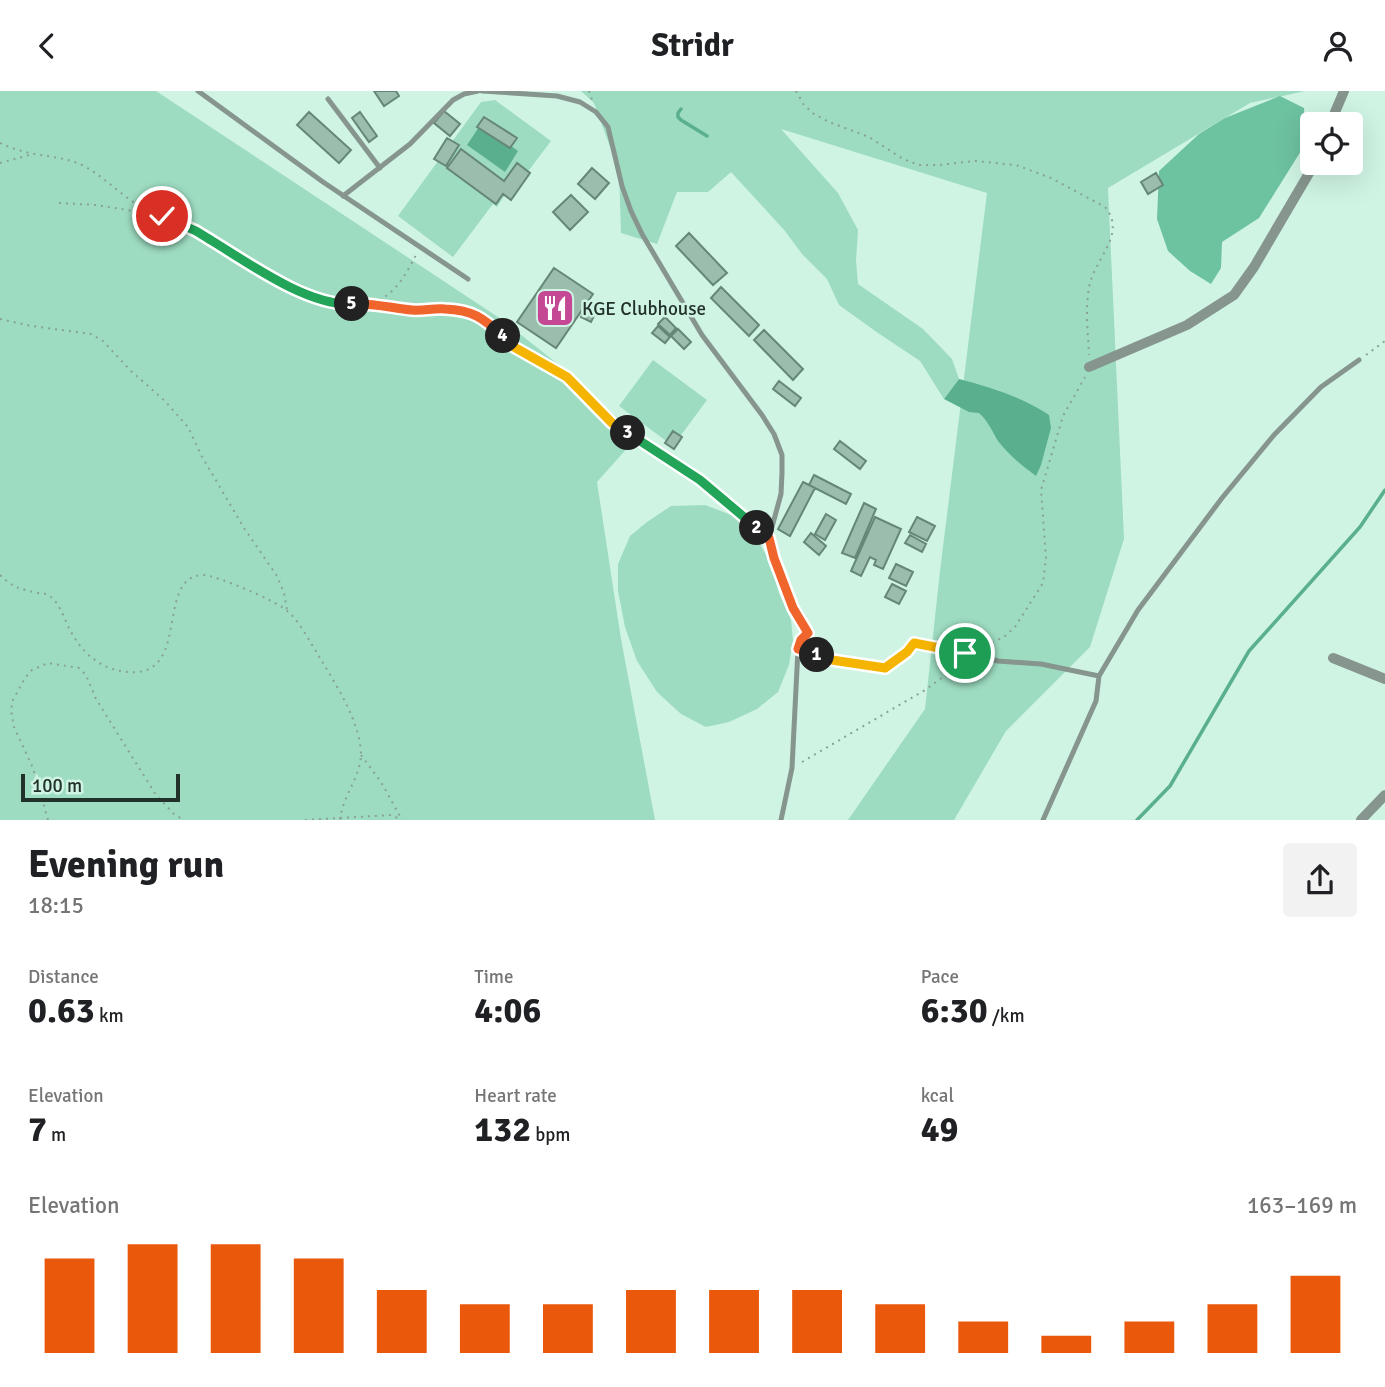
<!DOCTYPE html>
<meta charset="utf-8">
<style>
:root{--surface:#fff;--page:#f2f2f2;--text:#202124;--muted:#757577;--accent:#ea580c}
body{margin:0;font-family:Signika,sans-serif;background:var(--page);color:var(--text);height:100vh;display:flex;flex-direction:column;font-size:26px;white-space:nowrap}
*{box-sizing:border-box;margin:0}
p{font-size:23px;color:var(--muted)}
.icon{flex:none;width:38px;height:38px;fill:none;stroke:currentColor;stroke-width:2;stroke-linecap:round;stroke-linejoin:round}
.map{position:relative;height:729px;overflow:hidden}
.details{display:flex;flex-direction:column;background:var(--surface);flex:1}
.details>*{flex:none}
.fabs{position:absolute;left:1300px;top:21px;display:grid;gap:14px}
.fabs a{display:grid;place-items:center;width:63px;height:63px;border-radius:7px;background:var(--surface);box-shadow:0 7px 28px #0002;font-size:35px}
.scale{position:absolute;left:21px;bottom:18px;width:159px;box-sizing:border-box;padding-left:7px;border:4px solid #23312b;border-top:0;font-size:19px;line-height:24px;white-space:nowrap;color:#23312b;-webkit-text-stroke:5px #cff4e3;paint-order:stroke}
.pin{position:absolute;display:grid;place-items:center;width:60px;height:60px;color:#fff;margin:-30px;border:4px solid #fff;border-radius:50%;box-shadow:0 2px 7px #0007}
.km{position:absolute;width:35px;height:35px;margin:-18px;border-radius:50%;background:#222;color:#fff;font-size:19px;line-height:35px;text-align:center}
.round{display:grid;place-items:center;flex:none;width:74px;height:74px;border-radius:7px;background:var(--page)}
.summary{display:flex;align-items:center;justify-content:space-between;height:119px;padding:0 28px}
h1{font-size:38px;font-weight:700;line-height:52px}
.figures{display:grid;grid-template-columns:repeat(3,1fr);gap:10px;height:119px;padding:7px 28px}
.figures div{display:grid;align-content:center}
.figures b{font-size:35px;font-weight:700}
.figures small{font-size:19px;font-weight:400}
.figures p{font-size:19px}
.chart{height:196px;padding:14px 28px}
.chart p{display:flex;justify-content:space-between}
.chart svg{width:100%;height:126px;margin-top:7px;stroke:var(--accent);stroke-width:6}
header{display:flex;justify-content:space-between;align-items:center;height:91px;padding:0 28px;background:var(--surface);font-size:32px;font-weight:700}
.map>svg:first-child{display:block}
</style>
<header><svg class="icon" aria-label="back" viewBox="0 0 24 24"><path d="M15 5l-7 7 7 7"/></svg>Stridr<svg class="icon" aria-label="person" viewBox="0 0 24 24"><circle cx="12" cy="8" r="4"/><path d="M4 21q1-7 8-7t8 7"/></svg></header>
<div class="map">
<svg width="1385" height="729" viewBox="0 0 1385 729">
<rect width="100%" height="100%" fill="#cff4e3"/>
<path fill="#9ddcc1" d="M0 0H156L501 228 554 270 638 345 597 391 621 548 655 729H0Z
M581 0H1305L1250 12 1108 97 1124 448 1090 556 1006 640 954 729H848L925 618 940 480 987 102 781 38 838 102 858 139 856 170 858 193 923 238 952 268 959 288 944 308 920 270 878 242 839 214 827 188 802 163 785 140 731 81 708 101H677L657 153 621 142 619 80 594 12Z
M495 9 551 50 514 99 510 96 497 116 493 113 453 166 398 125 481 11Z
M653 269 707 309 673 355 619 315Z
M705 414 734 425 752 441 770 470 779 502 791 529 793 549 789 574 778 601 757 618 729 631 706 636 681 623 657 601 637 570 625 536 618 500V473L630 445 647 431 671 415Z"/>
<path fill="#6dc2a0" d="M1280 5 1304 17 1306 52 1259 127 1222 151 1221 177 1211 193 1190 180 1168 160 1157 128 1159 80 1199 43 1225 27Z"/>
<path fill="#5ab08e" d="M481 33 518 60 505 81 467 54Z
M959 288C990 296 1022 306 1049 324L1051 337 1041 374 1036 385C1022 375 1009 364 998 350 992 340 988 330 979 322L969 321 944 308Z"/>
<g fill="none" stroke-linecap="round" stroke-linejoin="round">
<path stroke="#5ab08e" stroke-width="3.5" d="M681 18 678 22V26L681 29 707 45
M1137 729 1170 695 1249 560 1360 436 1385 399"/>
</g>
<path fill="#9bbdad" stroke="#668778" stroke-width="2" d="M374 0H396L399 5 384 15Z
M444 20 460 33 450 45 434 32Z
M309 21 351 59 339 72 297 34Z
M360 21 377 45 369 51 352 27Z
M484 26 517 47 510 57 477 36Z
M447 47 459 54 446 75 434 68Z
M461 58 504 90 517 72 530 82 511 109 503 103 496 113 447 77Z
M592 77 609 92 595 108 578 93Z
M1156 82 1163 94 1148 103 1141 91Z
M571 104 588 121 570 139 553 121Z
M689 142 727 182 713 194 676 155Z
M554 177 593 203 556 257 517 231Z
M721 196 759 234 749 245 711 207Z
M586 216 596 221 591 231 581 226Z
M665 226 676 237 670 244 658 233Z
M658 235 670 246 665 252 652 242Z
M678 238 691 251 684 258 671 245Z
M764 239 803 278 793 289 754 249Z
M779 290 801 307 795 315 773 298Z
M673 340 682 346 674 358 665 352Z
M840 350 866 370 860 378 834 358Z
M814 384 851 403 846 413 809 394Z
M803 391 815 397 790 445 778 438Z
M864 412 876 418 855 467 842 462Z
M826 423 836 429 825 449 815 443Z
M875 426 901 438 883 478 874 474 876 469 870 466 861 485 851 480Z
M917 426 935 435 927 450 909 441Z
M811 442 826 455 819 464 804 451Z
M910 444 926 453 922 461 905 452Z
M896 473 913 481 906 495 889 487Z
M892 493 906 500 899 513 885 506Z"/>
<g fill="none" stroke-linecap="round" stroke-linejoin="round">
<path stroke="#87a296" stroke-width="2" stroke-dasharray="2 5" stroke-linecap="butt" d="M589 0 592 9
M796 0 804 14 814 23 829 31 869 46 903 68 919 74H939L975 70 1016 74 1051 87 1105 116C1128 143 1093 169 1089 197 1085 219 1088 242 1089 264
M0 52C11 57 23 61 35 63 51 66 67 67 82 74 104 85 121 105 143 117 160 126 180 131 197 140 245 167 312 224 370 212 394 207 406 183 416 164
M0 72 33 63
M59 112 96 114 159 124
M372 212 414 219 446 218 466 221 484 227 515 256 567 286 612 332 700 389 763 442
M0 228 32 235 91 243 103 250 131 280 165 310 188 336 201 364 244 437 277 485 284 502 287 519
M1366 264 1385 250
M0 484C15 498 18 497 37 502 41 502 45 502 48 504 60 511 64 528 70 539 84 566 107 583 138 581 188 576 157 485 203 484 216 484 276 510 286 519 299 529 308 548 317 562 331 586 348 611 356 637 359 645 361 656 361 664 360 687 342 706 340 729
M979 557 1004 546 1015 536 1043 492 1046 467 1041 399 1063 325 1085 286
M361 664 381 691 401 727
M802 671 925 599 964 571
M48 729 33 677 14 636 11 619 13 609 25 587 32 579 48 572 79 577 86 584 96 608 156 704 174 723 184 729
M305 729 391 724 402 729"/>
<path stroke="#86958e" stroke-width="5" d="M198 0 323 91 468 188
M482 0 557 5 580 11 596 21 608 36 622 95 631 120 642 143 702 244 762 324 774 343 782 364V382L781 403 769 447 774 467 793 518 808 542 801 549 798 558 792 677 781 729
M328 8 380 77
M343 105 410 53 453 9 464 3 478 0
M798 558 832 569 885 577 907 561 914 552 975 564 998 570 1041 573 1099 585
M1043 729 1096 610 1099 585 1138 519 1222 407 1274 344 1321 296 1359 269"/>
<path stroke="#86958e" stroke-width="10" d="M1330 33 1344 0
M1089 276 1187 234 1234 204 1254 176 1315 72
M1333 567 1385 588
M1361 729 1385 704"/>
</g>
<g fill="none" stroke-linecap="round" stroke-linejoin="round">
<g stroke="#fff" stroke-width="14">
<path id="split-1" d="M817 564 832 569 885 577 907 561 914 552 965 562"/>
</g>
<g stroke="#fff" stroke-width="14">
<path id="split-2" d="M757 437 769 447 774 467 793 517 808 542 801 549 798 558 817 564"/>
</g>
<g stroke="#fff" stroke-width="14">
<path id="split-3" d="M628 342 700 389 757 437"/>
</g>
<g stroke="#fff" stroke-width="14">
<path id="split-4" d="M503 245 514 256 567 286 612 332 628 342"/>
</g>
<g stroke="#fff" stroke-width="14">
<path id="split-5" d="M352 213C375 212 391 217 412 219 423 220 434 217 445 218 473 219 483 227 503 245"/>
</g>
<g stroke="#fff" stroke-width="14">
<path id="split-6" d="M209 148C247 171 307 215 352 213"/>
</g>
<g stroke="#fff" stroke-width="14">
<path id="split-7" d="M162 125 196 140 209 148"/>
</g>
<use href="#split-1" stroke="#f5b400" stroke-width="9"/>
<use href="#split-2" stroke="#f0652b" stroke-width="9"/>
<use href="#split-3" stroke="#22a559" stroke-width="9"/>
<use href="#split-4" stroke="#f5b400" stroke-width="9"/>
<use href="#split-5" stroke="#f0652b" stroke-width="9"/>
<use href="#split-6" stroke="#22a559" stroke-width="9"/>
<use href="#split-7" stroke="#22a559" stroke-width="9"/>
</g>
<defs>
<g id="restaurant-square" transform="scale(2.0125)"><rect x="-9" y="-9" width="18" height="18" rx="4" fill="#c54895" stroke="#cff4e3"/><path d="M-5-6h1v4h1v-4h1v4h1v-4h1v5L-1.5 .5V6h-2V.5L-5-1ZM5-6V6H3V1.5H1.5Q1.5-4 5-6Z" fill="#fff"/></g>
</defs>
<g fill-rule="evenodd">
<use href="#restaurant-square" x="555" y="217"/>
</g>
<g text-anchor="middle" stroke-width="5" stroke-linejoin="round" paint-order="stroke">
<g font-size="19" fill="#23312b" stroke="#cff4e3" text-anchor="start">
<text x="582" y="224">KGE Clubhouse</text>
</g>
</g>
</svg>
<div class="fabs">
<a><svg class="icon" aria-label="locate" viewBox="0 0 24 24"><circle cx="12" cy="12" r="6"/><path d="M12 2v4M12 18v4M2 12h4M18 12h4"/></svg></a>
</div>
<div class="scale">100 m</div>
<div class="pin" style="left:965px;top:562px;background:#1e9e55"><svg class="icon" aria-label="arrive" viewBox="0 0 24 24"><path d="M6 21V4h12l-3 4 3 4H6"/></svg></div>
<div class="pin" style="left:162px;top:125px;background:#d93025"><svg class="icon" aria-label="check" viewBox="0 0 24 24"><path d="M5 12l5 5 9-10"/></svg></div>
<b class="km" style="left:817px;top:564px">1</b>
<b class="km" style="left:757px;top:437px">2</b>
<b class="km" style="left:628px;top:342px">3</b>
<b class="km" style="left:503px;top:245px">4</b>
<b class="km" style="left:352px;top:213px">5</b>
</div>
<section class="details">
<div class="summary"><div><h1>Evening run</h1><p>18:15</p></div><a class="round"><svg class="icon" aria-label="share" viewBox="0 0 24 24"><path d="M12 15V3M7 8l5-5 5 5M5 13v7h14v-7"/></svg></a></div>
<div class="figures">
<div><p>Distance</p><b>0.63<small> km</small></b></div>
<div><p>Time</p><b>4:06</b></div>
<div><p>Pace</p><b>6:30<small> /km</small></b></div>
</div>
<div class="figures">
<div><p>Elevation</p><b>7<small> m</small></b></div>
<div><p>Heart rate</p><b>132<small> bpm</small></b></div>
<div><p>kcal</p><b>49</b></div>
</div>
<div class="chart"><p><span>Elevation</span>163–169 m</p>
<svg viewBox="0 0 160 44" preserveAspectRatio="none"><path d="M5 44V11M15 44V6M25 44V6M35 44V11M45 44V22M55 44V27M65 44V27M75 44V22M85 44V22M95 44V22M105 44V27M115 44V33M125 44V38M135 44V33M145 44V27M155 44V17"/></svg>
</div>
</section>
